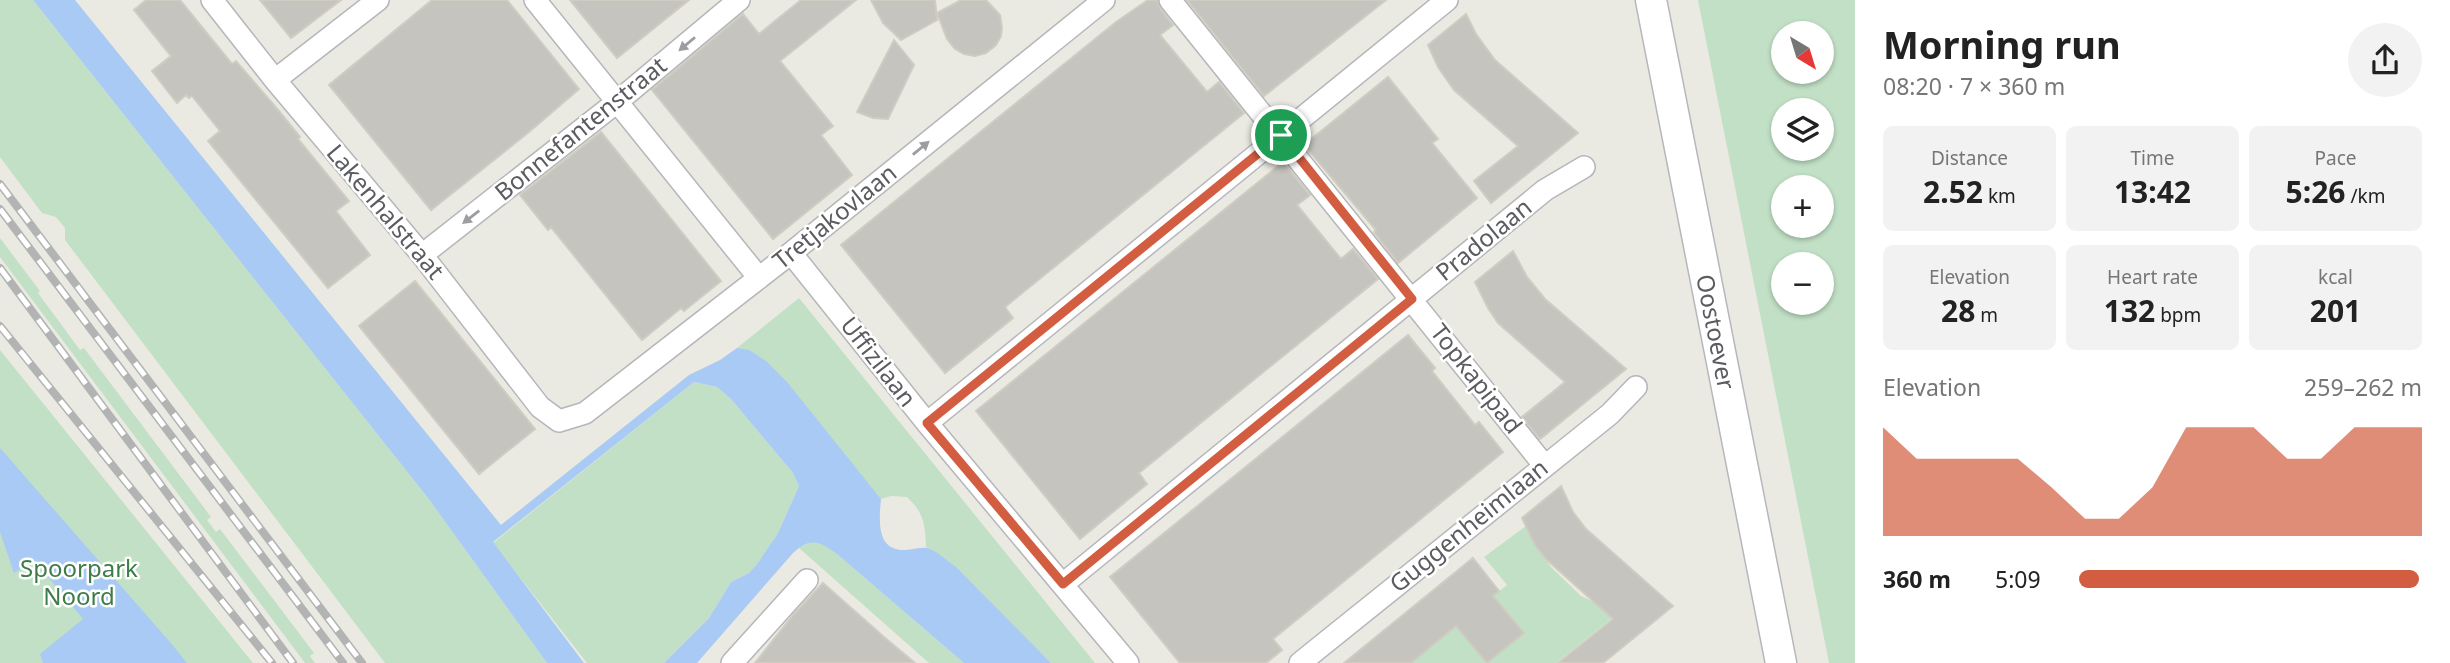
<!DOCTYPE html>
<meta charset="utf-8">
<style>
:root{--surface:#fff;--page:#f2f2f2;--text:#222;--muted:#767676;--accent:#d35d40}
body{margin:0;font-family:"Noto Sans",sans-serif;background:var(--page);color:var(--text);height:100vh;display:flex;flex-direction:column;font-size:26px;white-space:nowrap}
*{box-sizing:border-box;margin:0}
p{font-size:23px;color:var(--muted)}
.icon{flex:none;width:38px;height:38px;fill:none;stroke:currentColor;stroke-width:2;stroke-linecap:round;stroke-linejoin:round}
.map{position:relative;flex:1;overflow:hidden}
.panel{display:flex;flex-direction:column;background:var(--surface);width:595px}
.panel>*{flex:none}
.needle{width:46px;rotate:142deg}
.fabs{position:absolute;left:1771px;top:21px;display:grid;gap:14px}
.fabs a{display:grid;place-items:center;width:63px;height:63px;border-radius:50%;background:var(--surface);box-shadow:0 2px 5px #0004;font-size:35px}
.pin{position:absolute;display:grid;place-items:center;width:60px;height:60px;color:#fff;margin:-30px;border:4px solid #fff;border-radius:50%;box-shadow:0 2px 7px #0007}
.round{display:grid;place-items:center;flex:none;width:74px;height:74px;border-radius:37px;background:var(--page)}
.summary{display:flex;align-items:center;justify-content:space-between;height:119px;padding:0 28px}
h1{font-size:38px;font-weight:700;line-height:52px}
.stats{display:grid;grid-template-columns:repeat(3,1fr);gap:10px;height:119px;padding:7px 28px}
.stats div{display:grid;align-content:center;border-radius:10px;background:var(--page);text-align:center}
.stats b{font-size:30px;font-weight:700}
.stats small{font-size:19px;font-weight:400}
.stats p{font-size:19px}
.chart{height:196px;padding:14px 28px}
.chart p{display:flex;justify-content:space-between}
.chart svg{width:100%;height:126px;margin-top:7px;fill:var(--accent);opacity:.7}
ul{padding:0 28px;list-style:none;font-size:23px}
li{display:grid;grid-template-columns:112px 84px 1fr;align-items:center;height:52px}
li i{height:18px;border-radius:9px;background:var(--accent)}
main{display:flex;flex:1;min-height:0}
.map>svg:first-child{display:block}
</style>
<main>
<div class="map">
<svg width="1855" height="663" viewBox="0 0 1855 663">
<rect width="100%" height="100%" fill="#ebeae2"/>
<path fill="#c1e0c5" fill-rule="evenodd" d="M0 0H33L428 498 547 663H385L65 240V228L56 217 42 213 0 157Z
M1698 0H1855V663H1829ZM1783 33H1822V72H1783ZM1783 110H1822V149H1783ZM1783 187H1822V226H1783ZM1822 264V303H1783V264Z
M0 238 40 291 38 293 80 350 84 348 211 517 207 520 216 532 220 529 314 653 310 656 315 663H305L0 257Z
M799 298 1095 663H1051L938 554 926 547C925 524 924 513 907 497L891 496 881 499 833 441 737 348Z
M0 350 253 663H0Z
M694 382 717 387 731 399 793 473 799 486 778 533 757 564 749 573 731 582 709 618 664 663H587L493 543Z
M1530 523 1536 545 1551 567 1581 596 1598 604 1612 618 1556 663H1410L1507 585 1484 557Z
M811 542 822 543 837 554 964 663H929L799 548Z"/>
<path fill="#a9caf4" d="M33 0H75L501 525 689 375 720 360 737 348 749 350 766 361 787 382 881 499C879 520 876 551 905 550 912 550 921 547 927 548 938 551 947 561 956 567L1051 663H964L837 554C819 541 811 537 793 553L697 663H664L709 618 731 582 749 573 757 564 778 533 799 486 793 473 731 399 717 387 694 382 493 542 584 663H547L428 498Z
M0 448 170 642 187 663H43L40 654 83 619 34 560 14 573 0 532Z"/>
<path fill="#c6c4be" stroke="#cfccc1" stroke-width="2" d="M146 0H180L232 64 236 61 279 111 300 137 298 139 349 201 336 211 370 255 328 288 208 141 220 131 192 96 189 98 186 95 177 103 152 71 171 56 134 10Z
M260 0H341L291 38Z
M432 0H507L579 89 529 132 431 210 329 85Z
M570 0H689L617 58Z
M801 0H856L780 61 833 126 821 135 852 175 773 239 652 90 743 14 759 34Z
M871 0H935L937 20 901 40 883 23Z
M961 0H986L1000 15 1002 27 1001 36 996 45 986 53 975 56 964 54 955 49 947 39 937 13Z
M1148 0H1157L1160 8 1173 25 1160 35 1207 92 1219 82 1244 113 1005 307 1013 318 945 373 841 245 1116 22Z
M1187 0H1386L1264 96Z
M1466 14 1476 34 1495 60 1578 133 1491 203 1474 181 1518 146 1454 90 1438 67 1428 45Z
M894 40 914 65 888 119 873 118 857 112Z
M1388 77 1438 139 1432 143 1477 198 1398 263 1374 232 1376 230 1304 145Z
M601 132 721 281 684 311 681 308 642 340 551 227 548 230 520 195Z
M1283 162 1310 195 1297 205 1341 259 1353 249 1378 279 1139 473 1147 484 1080 539 976 411Z
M1513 251 1527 277 1545 299 1626 369 1540 439 1522 417 1565 382 1498 323 1488 308 1475 282Z
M415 281 535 429 479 474 359 326Z
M1408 335 1435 368 1432 371 1475 425 1479 422 1503 452 1273 639 1282 650 1266 663H1180L1110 577Z
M1561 486 1573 512 1586 529 1673 606 1603 663H1558L1613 619 1546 559 1535 545 1522 518Z
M1473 558 1499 591 1493 596 1524 633 1487 663 1456 626 1411 663H1344Z
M823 583 884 637 915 663H755L794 614Z"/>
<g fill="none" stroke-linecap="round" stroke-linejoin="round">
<g stroke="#b4b6ba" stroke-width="24">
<path id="street" d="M212 0 275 80 422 255 540 407 559 421 585 413 791 253 1104 0
M535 0 759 278
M1170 0 1544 465
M275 80 378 0
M791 253 927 423 1128 663
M422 255 617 102 739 0
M927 423 1447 0
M1063 584 1545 190 1584 167
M732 663 807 580
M1300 663 1610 414 1636 387"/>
</g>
<g stroke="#b5b7bc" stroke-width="33">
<path id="secondary" d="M1651 0 1781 663"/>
</g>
<use href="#street" stroke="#fff" stroke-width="21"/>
<use href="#secondary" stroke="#fff" stroke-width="30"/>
<g stroke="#b2b3b3" stroke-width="8">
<path id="rail" d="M0 184 362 663
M0 209 343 663
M0 268 293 663
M0 326 272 663"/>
</g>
<use href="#rail" stroke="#fff" stroke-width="5" stroke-dasharray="16" stroke-linecap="butt"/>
</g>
<defs><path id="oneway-solid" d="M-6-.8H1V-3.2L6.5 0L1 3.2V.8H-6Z" transform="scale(1.75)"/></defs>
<g fill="#9c9da0">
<use href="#oneway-solid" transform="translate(687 44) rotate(140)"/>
<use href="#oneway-solid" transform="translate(921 148) rotate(-39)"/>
<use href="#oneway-solid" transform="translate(471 217) rotate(142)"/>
</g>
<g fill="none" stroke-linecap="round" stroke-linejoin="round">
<g stroke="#fff" stroke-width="14">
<path id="route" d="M1281 135 1412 299 1063 584 927 423Z"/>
</g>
<use href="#route" stroke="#d35d40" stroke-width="9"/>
</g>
<g text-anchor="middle" stroke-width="5" stroke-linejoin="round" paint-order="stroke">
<g font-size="24" fill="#5a5c60" stroke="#fff">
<text transform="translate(581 129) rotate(-39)" y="8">Bonnefantenstraat</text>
<text transform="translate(385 212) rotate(50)" y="8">Lakenhalstraat</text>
<text transform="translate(835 217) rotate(-39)" y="8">Tretjakovlaan</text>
<text transform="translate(1484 240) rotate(-39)" y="8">Pradolaan</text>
<text transform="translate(1715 332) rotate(79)" y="8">Oostoever</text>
<text transform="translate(878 362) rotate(52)" y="8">Uffizilaan</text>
<text transform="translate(1476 379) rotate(52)" y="8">Topkapipad</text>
<text transform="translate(1469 526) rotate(-39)" y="8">Guggenheimlaan</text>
</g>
<g font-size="24" fill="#3e7c48" stroke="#fff">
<text x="79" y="577">Spoorpark<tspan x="79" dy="28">Noord</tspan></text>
</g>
</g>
</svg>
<div class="fabs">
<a><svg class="needle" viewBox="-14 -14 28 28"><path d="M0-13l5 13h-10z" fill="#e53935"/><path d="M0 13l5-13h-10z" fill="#767676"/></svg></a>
<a><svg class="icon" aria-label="layers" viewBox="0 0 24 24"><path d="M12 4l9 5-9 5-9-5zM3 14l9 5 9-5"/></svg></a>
<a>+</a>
<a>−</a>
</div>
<div class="pin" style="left:1281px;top:135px;background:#1e9e55"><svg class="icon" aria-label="arrive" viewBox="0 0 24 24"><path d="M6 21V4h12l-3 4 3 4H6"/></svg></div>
</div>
<section class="panel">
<div class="summary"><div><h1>Morning run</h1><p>08:20 · 7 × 360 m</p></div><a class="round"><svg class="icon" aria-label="share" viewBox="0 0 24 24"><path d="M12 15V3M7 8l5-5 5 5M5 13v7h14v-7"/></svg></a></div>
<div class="stats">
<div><p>Distance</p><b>2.52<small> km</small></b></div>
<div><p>Time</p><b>13:42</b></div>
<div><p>Pace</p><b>5:26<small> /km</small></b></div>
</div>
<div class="stats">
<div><p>Elevation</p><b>28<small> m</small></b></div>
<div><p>Heart rate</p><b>132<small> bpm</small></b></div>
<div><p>kcal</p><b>201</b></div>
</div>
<div class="chart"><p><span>Elevation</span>259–262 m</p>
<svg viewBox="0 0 160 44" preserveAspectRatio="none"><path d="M0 44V6L10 17L20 17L30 17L40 17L50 27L60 38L70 38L80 27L90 6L100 6L110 6L120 17L130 17L140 6L150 6L160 6V44z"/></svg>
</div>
<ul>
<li><b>360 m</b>5:09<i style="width:99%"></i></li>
</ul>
</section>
</main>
